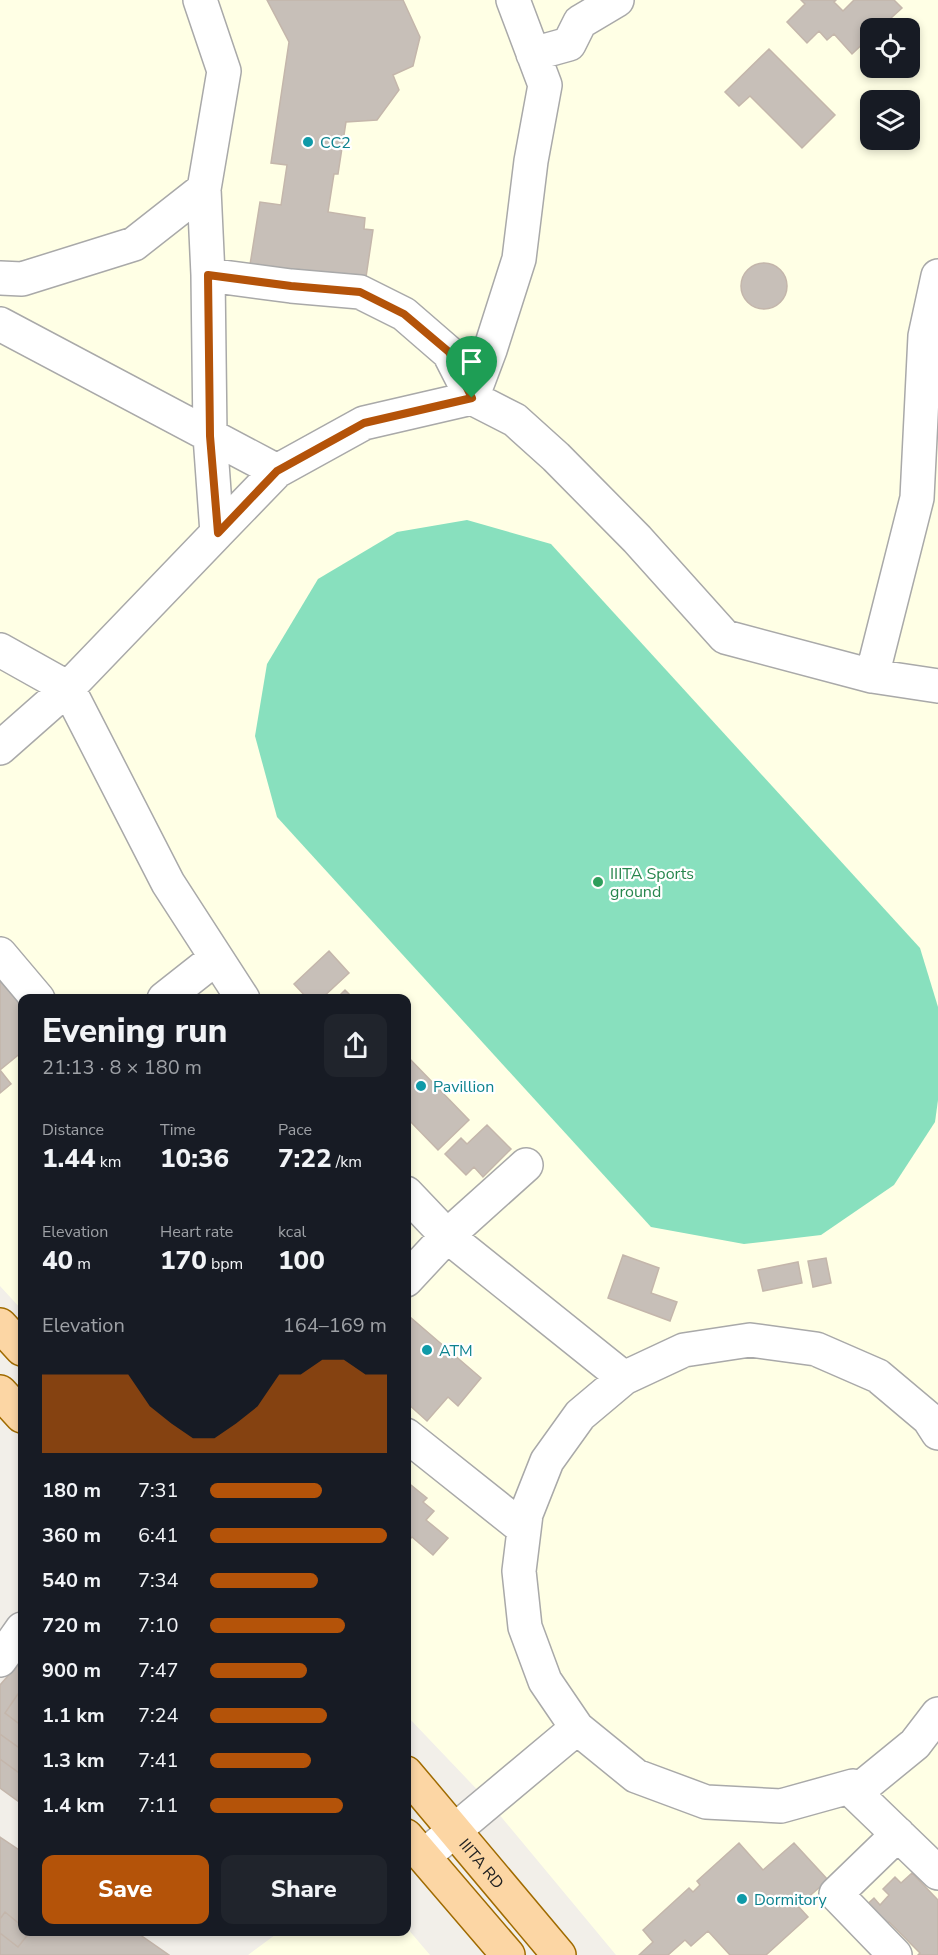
<!DOCTYPE html>
<meta charset="utf-8">
<style>
:root{--surface:#171b24;--page:#20242c;--text:#f1f3f6;--muted:#9ea1a6;--accent:#b45309}
body{margin:0;font-family:"Nunito Sans",sans-serif;background:var(--page);color:var(--text);height:100vh;display:flex;flex-direction:column;font-size:22px;white-space:nowrap}
*{box-sizing:border-box;margin:0}
p{font-size:20px;color:var(--muted)}
.icon{flex:none;width:33px;height:33px;fill:none;stroke:currentColor;stroke-width:2;stroke-linecap:round;stroke-linejoin:round}
.map{position:relative;flex:1;overflow:hidden}
.details{position:absolute;left:18px;top:994px;width:393px;height:942px;display:flex;flex-direction:column;background:var(--surface);border-radius:12px;box-shadow:0 3px 9px #0003}
.details>*{flex:none}
.fabs{position:absolute;left:860px;top:18px;display:grid;gap:12px}
.fabs a{display:grid;place-items:center;width:60px;height:60px;border-radius:12px;background:var(--surface);box-shadow:0 3px 9px #0003;font-size:30px}
.pin{position:absolute;display:grid;place-items:center;width:51px;height:51px;color:#fff;margin:-62px -26px;border-radius:50% 50% 50% 0;rotate:-45deg;box-shadow:0 0 6px #0007}
.pin .icon{rotate:45deg}
.round{display:grid;place-items:center;flex:none;width:63px;height:63px;border-radius:12px;background:var(--page)}
.summary{display:flex;align-items:center;justify-content:space-between;height:102px;padding:0 24px}
h1{font-size:33px;font-weight:800;line-height:45px}
.stats{display:grid;grid-template-columns:repeat(3,1fr);gap:9px;height:102px;padding:6px 24px}
.stats div{display:grid;align-content:center}
.stats b{font-size:26px;font-weight:800}
.stats small{font-size:16px;font-weight:400}
.stats p{font-size:16px}
.chart{height:168px;padding:12px 24px}
.chart p{display:flex;justify-content:space-between}
.chart svg{width:100%;height:108px;margin-top:6px;fill:var(--accent);opacity:.7}
.button{display:flex;gap:12px;margin-top:auto;padding:12px 24px}
.button a{flex:1;height:69px;border-radius:12px;background:var(--accent);color:#fff;font-size:24px;font-weight:800;line-height:69px;text-align:center}
.button a+a{background:var(--page);color:var(--text)}
ul{padding:0 24px;list-style:none;font-size:20px}
li{display:grid;grid-template-columns:96px 72px 1fr;align-items:center;height:45px}
li i{height:15px;border-radius:8px;background:var(--accent)}
.map>svg:first-child{display:block}
</style>
<div class="map">
<svg width="938" height="1955" viewBox="0 0 938 1955">
<rect width="100%" height="100%" fill="#f2efe9"/>
<path fill="#ffffe5" fill-rule="evenodd" d="M0 0H938V1955H616L488 1801 407 1716 406 999H22V1310L0 1286ZM870 28H909V68H870ZM870 100H909V140H870Z
M407 1928 430 1955H248L279 1932H406Z"/>
<path fill="#88e0be" d="M467 520 551 544 920 948 938 1007V1100L935 1122 894 1185 821 1235 744 1244 651 1227 277 817 255 736 267 664 318 579 397 532Z"/>
<path fill="#c7bfb8" stroke="#c4b6ab" stroke-width="1.5" d="M267 0H403L420 37 413 66 393 75 399 90 377 120 346 122 338 174H334L328 212 365 218 364 229 373 230 366 277 249 271 260 202 281 205 287 165 271 163 289 42Z
M801 0H836L834 2 843 11 854 0H894L902 8 880 28H870V37L852 54 834 34 827 40 819 31 807 43 787 22 805 4Z
M769 49 835 115 802 148 750 96 739 106 725 92Z
M741 286a23 23 0 1 1 46 0a23 23 0 1 1-46 0Z
M329 951 349 973 321 999H308L294 984Z
M8 977 22 999V1052L0 1070 11 1084 0 1093V980L2 982Z
M345 990 354 999H336Z
M406 1055 469 1120 438 1150 406 1117Z
M487 1125 511 1149 483 1177 474 1167 466 1175 445 1154 461 1138 467 1144Z
M623 1255 659 1268 651 1293 677 1302 670 1321 608 1298Z
M826 1258 831 1283 813 1287 808 1261Z
M798 1262 802 1283 763 1291 758 1270Z
M410 1317 481 1378 458 1406 448 1397 427 1421 407 1403 409 1400 406 1399V1321Z
M406 1481 427 1498 423 1502 434 1511 426 1520 448 1538 433 1555 412 1537 406 1543Z
M22 1660V1775L0 1759V1685Z
M22 1688V1726L5 1713Z
M0 1734 22 1750V1804L0 1788Z
M0 1837 22 1852V1932H136L169 1955H0Z
M739 1843 763 1870 794 1843 828 1880 798 1906 808 1917 766 1955H730L708 1931 691 1946 685 1940 668 1955H639L653 1942 643 1930 689 1888 693 1892 700 1885 697 1881Z
M912 1873 938 1900V1955H918L920 1953 889 1922 881 1929 861 1910 874 1898 880 1905 889 1895 883 1889 895 1877 901 1883Z
M5 1912 22 1926V1932H30L18 1947 0 1933V1919Z"/>
<g fill="none" stroke-linecap="round" stroke-linejoin="round">
<g stroke="#a9a9a9" stroke-width="36">
<path id="minor" d="M533 54 569 44 580 22 617 0
M204 189 208 275 210 436 217 533 68 688 168 883 243 999
M208 275 291 286 360 292 404 314 449 353 472 398
M0 278 22 279 134 244 204 189 224 71 200 0
M0 324 277 471
M472 398 490 350 519 259 531 161 545 85 513 0
M217 533 277 471 364 423 472 398 515 420 556 457 637 539 725 637 872 676 938 686
M0 650 68 688 0 748
M872 676 917 498 925 336 938 276
M0 954 38 999
M164 999 216 958
M406 1193 447 1236 624 1378
M406 1280 447 1236 526 1165
M938 1433 929 1419 878 1376 816 1349 750 1340 684 1350 624 1378 580 1415 547 1461 526 1514 519 1571 525 1627 545 1681 577 1728 636 1776 706 1802 781 1806 853 1786 855 1793 915 1744 938 1714
M406 1435 524 1529
M0 1660 22 1629
M855 1793 938 1873
M424 1856 577 1728
M895 1955 836 1894 898 1834"/>
</g>
<g stroke="#a06b00" stroke-width="36">
<g id="major">
<path d="M0 1325 22 1349"/>
<path d="M0 1392 22 1416"/>
<path id="s1" d="M406 1773 559 1955"/>
<path d="M406 1836 508 1955"/>
</g>
</g>
<use href="#minor" stroke="#fff" stroke-width="33"/>
<use href="#major" stroke="#fcd6a4" stroke-width="33"/>
</g>
<g fill="none" stroke-linecap="round" stroke-linejoin="round">
<g stroke="#fff" stroke-width="12">
<path id="route" d="M208 275 291 286 360 292 404 314 449 352 472 398 364 423 277 471 218 533 210 436Z"/>
</g>
<use href="#route" stroke="#b45309" stroke-width="8"/>
</g>
<g fill="#0f9aa8" stroke="#fff" stroke-width="2">
<circle cx="308" cy="142" r="6"/>
<circle cx="421" cy="1086" r="6"/>
<circle cx="427" cy="1350" r="6"/>
<circle cx="742" cy="1899" r="6"/>
</g>
<circle fill="#2e9e5b" stroke="#fff" stroke-width="2" cx="598" cy="882" r="6"/>
<g text-anchor="middle" stroke-width="4.5" stroke-linejoin="round" paint-order="stroke">
<g font-size="16" fill="#0d838f" stroke="#fff" text-anchor="start">
<text x="320" y="148">CC2</text>
<text x="433" y="1092">Pavillion</text>
<text x="439" y="1356">ATM</text>
<text x="754" y="1905">Dormitory</text>
</g>
<g font-size="16" fill="#27864d" stroke="#fff" text-anchor="start">
<text x="610" y="879">IIITA Sports<tspan x="610" dy="18">ground</tspan></text>
</g>
<g font-size="16" fill="#222" stroke="#fff">
<text dy="6" stroke="none"><textPath href="#s1" startOffset="118">IIITA RD</textPath></text>
</g>
</g>
</svg>
<div class="fabs">
<a><svg class="icon" aria-label="locate" viewBox="0 0 24 24"><circle cx="12" cy="12" r="6"/><path d="M12 2v4M12 18v4M2 12h4M18 12h4"/></svg></a>
<a><svg class="icon" aria-label="layers" viewBox="0 0 24 24"><path d="M12 4l9 5-9 5-9-5zM3 14l9 5 9-5"/></svg></a>
</div>
<div class="pin" style="left:472px;top:398px;background:#1e9e55"><svg class="icon" aria-label="arrive" viewBox="0 0 24 24"><path d="M6 21V4h12l-3 4 3 4H6"/></svg></div>
<section class="details">
<div class="summary"><div><h1>Evening run</h1><p>21:13 · 8 × 180 m</p></div><a class="round"><svg class="icon" aria-label="share" viewBox="0 0 24 24"><path d="M12 15V3M7 8l5-5 5 5M5 13v7h14v-7"/></svg></a></div>
<div class="stats">
<div><p>Distance</p><b>1.44<small> km</small></b></div>
<div><p>Time</p><b>10:36</b></div>
<div><p>Pace</p><b>7:22<small> /km</small></b></div>
</div>
<div class="stats">
<div><p>Elevation</p><b>40<small> m</small></b></div>
<div><p>Heart rate</p><b>170<small> bpm</small></b></div>
<div><p>kcal</p><b>100</b></div>
</div>
<div class="chart"><p><span>Elevation</span>164–169 m</p>
<svg viewBox="0 0 160 44" preserveAspectRatio="none"><path d="M0 44V12L10 12L20 12L30 12L40 12L50 25L60 32L70 38L80 38L90 32L100 25L110 12L120 12L130 6L140 6L150 12L160 12V44z"/></svg>
</div>
<ul>
<li><b>180 m</b>7:31<i style="width:63%"></i></li>
<li><b>360 m</b>6:41<i style="width:100%"></i></li>
<li><b>540 m</b>7:34<i style="width:61%"></i></li>
<li><b>720 m</b>7:10<i style="width:76%"></i></li>
<li><b>900 m</b>7:47<i style="width:55%"></i></li>
<li><b>1.1 km</b>7:24<i style="width:66%"></i></li>
<li><b>1.3 km</b>7:41<i style="width:57%"></i></li>
<li><b>1.4 km</b>7:11<i style="width:75%"></i></li>
</ul>
<div class="button"><a>Save</a><a>Share</a></div>
</section>
</div>
